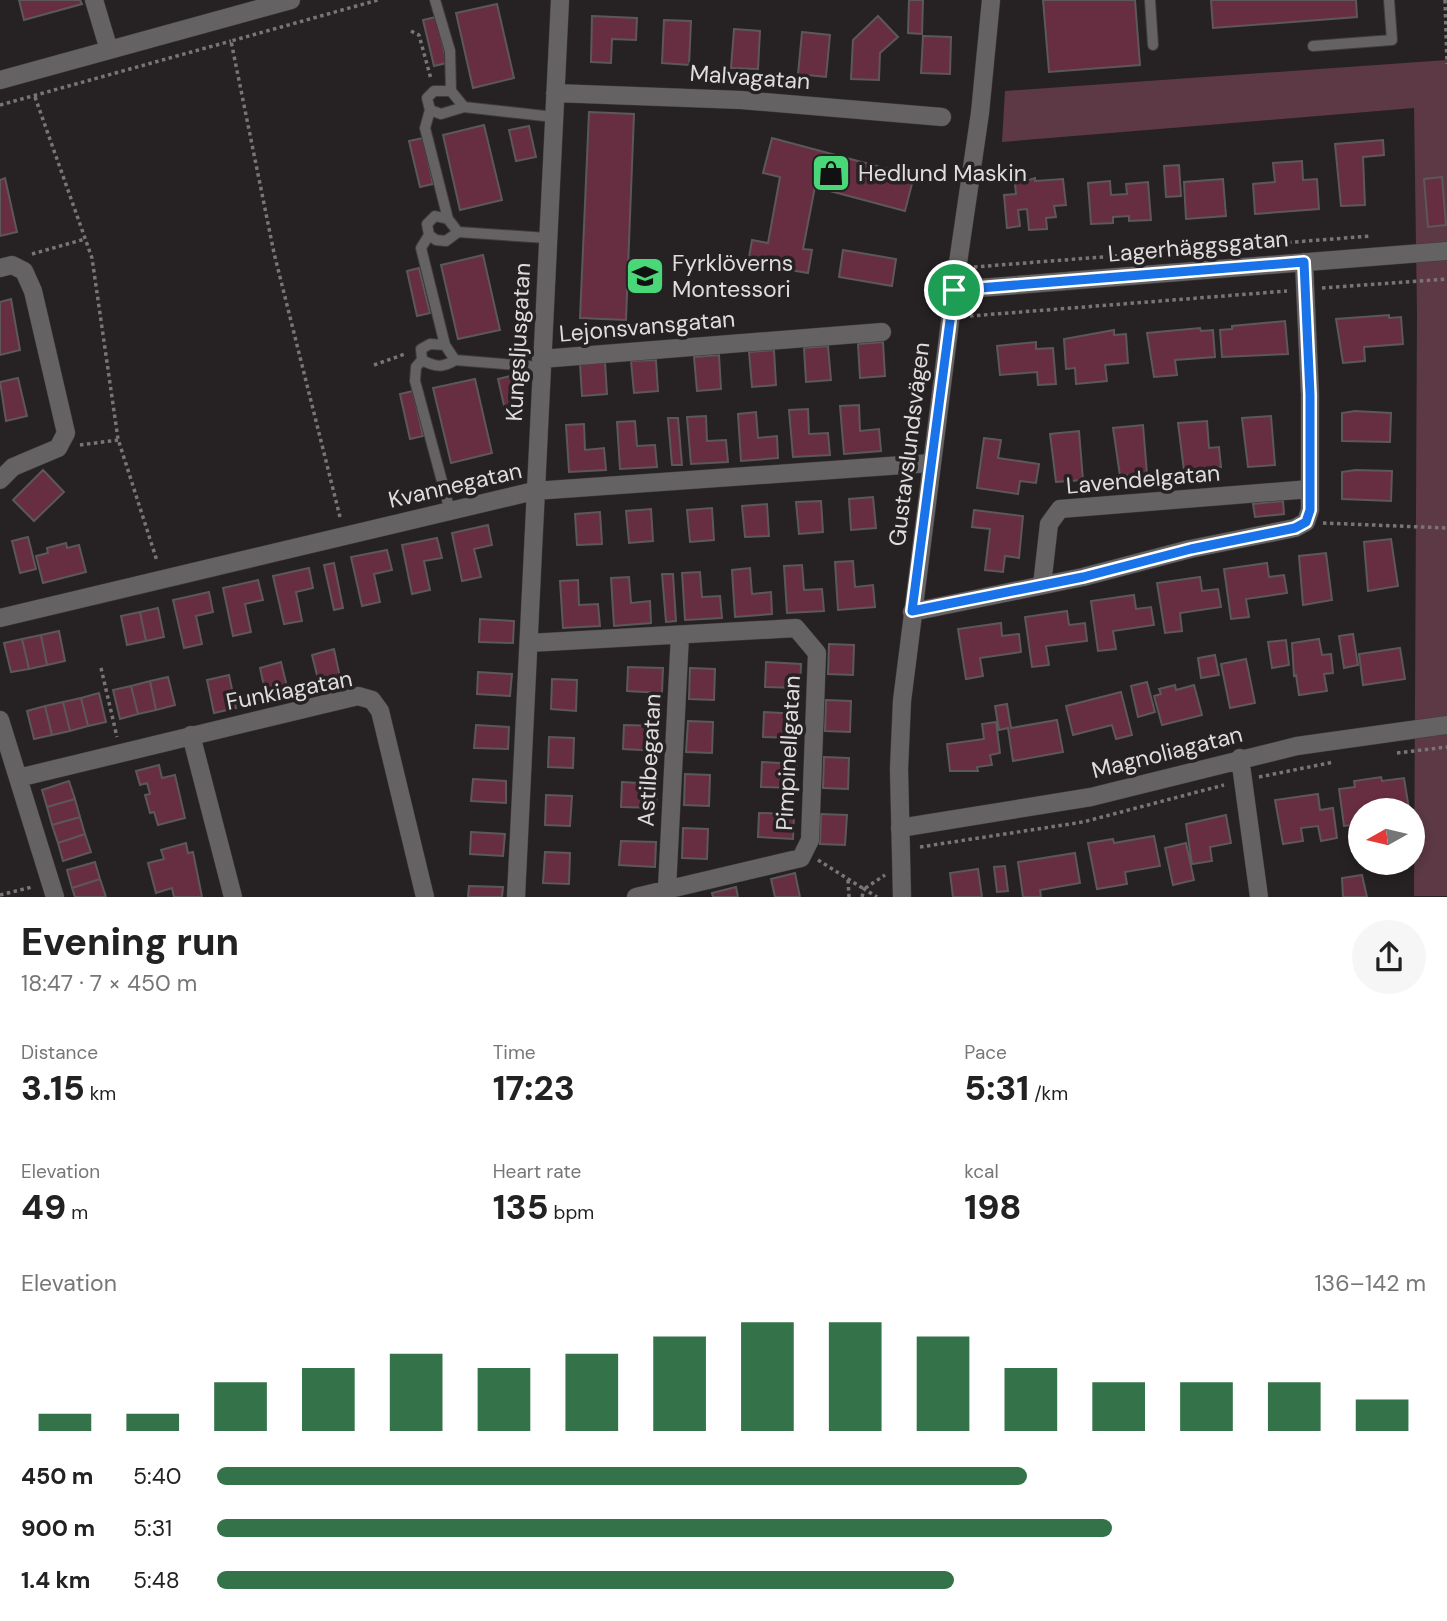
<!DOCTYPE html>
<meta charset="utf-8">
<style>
:root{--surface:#fff;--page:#f6f6f6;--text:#222;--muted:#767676;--accent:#347349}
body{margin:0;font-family:"DM Sans",sans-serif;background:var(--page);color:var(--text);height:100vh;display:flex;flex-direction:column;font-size:26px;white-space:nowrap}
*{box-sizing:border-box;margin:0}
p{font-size:23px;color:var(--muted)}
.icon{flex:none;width:38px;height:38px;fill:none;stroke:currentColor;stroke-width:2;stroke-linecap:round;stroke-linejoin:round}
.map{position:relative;height:897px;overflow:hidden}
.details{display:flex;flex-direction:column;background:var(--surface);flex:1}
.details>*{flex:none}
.needle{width:46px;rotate:262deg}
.buttons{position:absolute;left:1348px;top:798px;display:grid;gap:14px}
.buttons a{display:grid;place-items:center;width:77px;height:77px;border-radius:50%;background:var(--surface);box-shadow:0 4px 10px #0003;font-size:35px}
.pin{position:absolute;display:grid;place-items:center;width:60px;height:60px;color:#fff;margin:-30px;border:4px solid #fff;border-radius:50%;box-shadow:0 2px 7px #0007}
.round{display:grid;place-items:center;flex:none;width:74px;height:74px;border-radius:37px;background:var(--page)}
.headline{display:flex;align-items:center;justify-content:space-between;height:119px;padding:0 21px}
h1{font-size:38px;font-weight:800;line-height:52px}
.figures{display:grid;grid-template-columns:repeat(3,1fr);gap:10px;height:119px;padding:7px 21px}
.figures div{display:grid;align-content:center}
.figures b{font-size:35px;font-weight:800}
.figures small{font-size:19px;font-weight:400}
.figures p{font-size:19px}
.chart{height:196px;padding:14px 21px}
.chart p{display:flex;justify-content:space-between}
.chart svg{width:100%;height:126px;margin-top:7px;stroke:var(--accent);stroke-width:6}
ul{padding:0 21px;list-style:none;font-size:23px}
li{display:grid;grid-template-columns:112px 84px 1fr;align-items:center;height:52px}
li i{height:18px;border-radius:9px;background:var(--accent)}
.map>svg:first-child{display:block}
</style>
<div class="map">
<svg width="1447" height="897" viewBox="0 0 1447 897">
<rect width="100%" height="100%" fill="#262223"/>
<path fill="#5c3944" d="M1447 60V896H1414L1417 314 1414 108 1002 142 1005 91Z"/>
<path fill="#672e41" stroke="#5c5859" stroke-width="2" d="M19 0H80L82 4 24 20Z
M909 0H923L922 34 908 33Z
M1043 0H1135L1140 65 1049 72Z
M1211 0H1356L1357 17 1213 28Z
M497 4 514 78 473 88 456 13Z
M592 16 637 18 636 40 612 39 611 63 591 62Z
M878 16 898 37 880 53 879 80 851 79 853 40Z
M436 17 447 63 434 66 423 20Z
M664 20 691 21 689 65 662 63Z
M734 29 760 31 758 69 731 68Z
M802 32 830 35 826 77 798 74Z
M923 36 951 37 950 74 921 73Z
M589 112 634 114 626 320 580 318Z
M484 125 502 200 460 210 443 135Z
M529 126 536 157 516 161 509 130Z
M423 138 433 184 420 187 409 141Z
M772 138 914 176 905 211 815 187 803 249 812 250 808 273 748 263 752 240 768 243 780 177 763 173Z
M1383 140 1384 155 1363 157 1365 205 1341 206 1335 144Z
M1302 161 1303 180 1317 179 1319 209 1255 214 1253 184 1275 182 1273 163Z
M1179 165 1181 196 1166 197 1164 166Z
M1442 177 1446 225 1428 227 1424 179Z
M5 178 17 232 0 236V180Z
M1035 178V181L1063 179 1066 205 1054 206 1056 217 1046 218 1047 229 1029 230 1027 209 1018 210 1020 226 1007 228 1004 195 1016 194 1015 184Z
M1223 179 1226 216 1186 219 1184 182Z
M1110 181 1111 195 1127 194 1126 184 1148 182 1151 220 1129 221V216L1113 217V223L1091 224 1088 183Z
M843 250 896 259 892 286 839 277Z
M483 255 500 330 458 339 441 265Z
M419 268 430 313 417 316 407 271Z
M11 299 20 350 0 355V302Z
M1389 315V318L1401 317 1403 344 1364 347 1365 361 1343 363 1336 319Z
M1285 321 1288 354 1222 357 1220 330 1232 329V326Z
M1200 328 1201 331 1213 330 1215 357 1175 360 1177 375 1154 377 1147 333Z
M1114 330V335L1126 334 1128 363 1105 365 1107 381 1076 384 1075 368 1066 369 1064 339Z
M883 342 885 376 860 378 858 344Z
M1036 342V349L1053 348 1056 384 1038 385 1037 372 1000 375 997 346Z
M828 346 831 380 806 382 804 348Z
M774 350 776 385 752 387 749 352Z
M719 355 721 389 697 391 694 357Z
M656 360 658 391 634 393 631 361Z
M605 362 607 394 582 396 580 364Z
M518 374 525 405 505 410 498 379Z
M18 378 27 416 6 421 0 382Z
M475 379 492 453 451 463 433 388Z
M413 391 423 436 410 439 400 394Z
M859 405 860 431 879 429 881 451 844 454 840 406Z
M808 409 809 434 828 433 830 455 793 457 789 410Z
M1355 411 1391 413 1390 442 1342 441V413Z
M756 412 758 438 777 436 778 458 741 461 738 414Z
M706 416 707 441 726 440 728 462 691 464 687 417Z
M1271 416 1275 465 1248 467 1242 418Z
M668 418H678L682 465H672Z
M635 421 637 446 655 445 657 467 620 469 617 422Z
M1207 421 1209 448 1219 447 1221 467 1184 471 1178 423Z
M584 424 585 450 604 448 606 470 569 472 566 425Z
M1143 425 1147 474 1120 476 1113 428Z
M1079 431 1083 480 1056 482 1050 434Z
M984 438 1001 440 998 458 1039 464 1036 483 1020 481 1018 494 977 488Z
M43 470 64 492 34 521 13 500Z
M1355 470 1392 471 1391 501 1342 499V472Z
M873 497 876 528 851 530 849 499Z
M821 501 823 532 799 534 796 502Z
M1283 501 1284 514 1255 517 1253 504Z
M767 504 769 536 745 537 742 506Z
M712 508 714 540 690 542 687 510Z
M651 509 653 541 629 543 626 511Z
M974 510 1023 516 1019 558 1005 556 1003 572 985 570 990 529 972 527Z
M600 512 602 544 577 545 575 514Z
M488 525 492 545 474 549 481 577 462 581 452 533Z
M28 537 36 569 20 573 12 541Z
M437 538 442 558 424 561 430 590 412 594 402 545Z
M1391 539 1398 586 1368 591 1364 542Z
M66 543 67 548 79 545 86 572 43 583 36 556 48 553 47 548Z
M387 550 392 570 374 574 380 602 362 606 351 557Z
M1326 553 1332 600 1303 605 1299 556Z
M853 561 855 587 873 585 875 607 838 610 835 562Z
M334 563 343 608 334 610 324 565Z
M1267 563 1269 577 1284 575 1287 593 1246 599 1249 617 1231 619 1224 569Z
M802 565 804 590 822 589 824 611 787 613 784 566Z
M309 568 313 588 296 592 302 621 284 624 273 576Z
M750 568 752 594 771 592 772 614 735 617 732 570Z
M700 572 702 597 720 596 722 618 685 620 682 573Z
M662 574H673L676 621 666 622Z
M629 577 631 603 650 601 651 623 614 626 611 578Z
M1200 577 1202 591 1218 589 1221 607 1180 613 1182 631 1165 633 1157 583Z
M258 580 263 600 245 604 251 632 233 636 223 588Z
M578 580 579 605 598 604 600 626 563 628 560 581Z
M209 592 213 612 196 616 202 644 184 648 173 600Z
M1134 595 1136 609 1151 607 1154 625 1113 631 1116 649 1098 651 1091 601Z
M158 608 164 637 146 641 140 612Z
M1067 611 1069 625 1085 623 1087 641 1046 646 1049 665 1032 667 1025 617Z
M140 612 146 641 127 645 121 616Z
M480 619 514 621 513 643 479 642Z
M1001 623 1002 636 1019 634 1021 652 980 658 983 676 966 679 958 629Z
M59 631 65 661 47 665 41 635Z
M1353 634 1358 665 1344 668 1339 636Z
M41 635 47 665 29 669 22 639Z
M22 639 29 669 11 672 4 643Z
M1319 639 1322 655 1331 654 1333 673 1324 674 1327 691 1299 695 1296 675 1294 676 1292 643Z
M1286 640 1289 665 1272 668 1268 642Z
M829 644 854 645 853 675 828 674Z
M1400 648 1405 679 1363 685 1359 654Z
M334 649 341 682 320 687 312 655Z
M1215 655 1219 675 1201 678 1198 658Z
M1246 659 1255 703 1230 708 1221 664Z
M281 662 289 695 267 700 260 668Z
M766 662 801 664 800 688 765 687Z
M628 667 663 668 662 693 627 691Z
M690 668 715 669 714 700 689 699Z
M478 672 512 674 510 696 477 694Z
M229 675 236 708 214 713 207 680Z
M168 677 175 705 156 710 150 681Z
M552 679 577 680 576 711 551 709Z
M150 681 156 710 138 714 131 686Z
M1147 682 1155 712 1138 717 1131 686Z
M1175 685 1176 690 1194 685 1202 715 1162 725 1154 696 1161 694 1159 689Z
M131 686 138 714 120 719 113 690Z
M1121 692 1132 735 1116 739 1112 725 1073 735 1066 706Z
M99 693 106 722 88 726 81 698Z
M81 698 88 726 70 731 63 702Z
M826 700 851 701 850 732 825 731Z
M63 702 70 731 52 735 45 706Z
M1007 704 1011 728 1057 720 1063 752 1013 761 1008 728 999 730 995 706Z
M45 706 52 735 34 739 27 711Z
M764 712 799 714 798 738 763 737Z
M688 721 713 722 712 753 686 752Z
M996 722 1000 753 990 755 992 765 977 767 978 771H950L947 744 984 739 982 724Z
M476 725 509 727 508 749 474 748Z
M624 725 659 726 658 751 623 749Z
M549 737 574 738 573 768 548 767Z
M824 757 849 758 848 789 823 788Z
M762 762 797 764 796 788 761 787Z
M159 765 162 778 175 775 185 818 158 825 154 812 150 813 145 795 150 794 147 783 140 785 136 771Z
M685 774 710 775 709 806 684 805Z
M1381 777 1382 781 1404 778 1409 809 1360 810V824L1344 826 1339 789 1355 787 1354 781Z
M473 779 506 781V803L471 801Z
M69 781 75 799 47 807 42 790Z
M622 782 657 784 656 808 621 807Z
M1318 794 1320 810 1333 808 1337 838 1321 841 1318 826 1301 828 1303 841 1283 844 1275 800Z
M546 795 572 796 570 826 545 825Z
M75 799 80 817 52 825 47 807Z
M759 813 794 814 793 839 758 837Z
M821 814 847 815 845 845 820 844Z
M1226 815 1231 843 1210 847 1212 861 1192 864 1186 824Z
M80 817 85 834 58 843 52 825Z
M683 828 708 829 707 859 682 858Z
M471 832 505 834 503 856 470 854Z
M85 834 91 852 63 861 58 843Z
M1154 836 1160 866 1125 872 1127 884 1097 889 1088 843 1113 839 1114 843Z
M621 841 656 842 655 867 619 865Z
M186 843 188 853 193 852 202 897H174L172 888 156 893 148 863 164 859 161 850Z
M1186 843 1194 880 1173 885 1165 848Z
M545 852 570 853 569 884 543 883Z
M1075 853 1080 883 1040 890 1041 897H1023L1018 862Z
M95 862 100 879 72 888 67 870Z
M1005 866 1008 891 997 892 994 867Z
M978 869 982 897H953L950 873Z
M795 873 800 897H775L771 879Z
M1362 875 1367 897H1343L1342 878Z
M100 879 106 897H75L72 888Z
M469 886 503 887 502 897H468Z
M736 887 738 897H713L712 893Z"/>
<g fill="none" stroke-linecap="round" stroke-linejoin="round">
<g stroke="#403c3d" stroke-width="12">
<path id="service" d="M435 0 450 51 451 91
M1150 0 1153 45
M1313 46 1392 40 1389 0
M464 107 441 114 430 110 427 98 434 91H451L464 107 554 117
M430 110 425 128 448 219
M458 232 446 241 436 240 429 235 427 224 435 216 448 219 458 232 547 238
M429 235 421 248 445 345
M422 360 416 367 415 381 450 511
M455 360C443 368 435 367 422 360L421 349 430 344 445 345 455 360 541 367"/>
</g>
<g stroke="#403c3d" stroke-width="19">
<path id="minor" d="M94 0 109 50
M0 80 291 0
M555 93 741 100 942 117
M0 268 12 265 24 271 33 291 66 433 58 448 13 467 0 480
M954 290 1447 251
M541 359 882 332
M1042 585 1049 524 1060 509 1310 489
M912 612 1083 577 1190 549 1295 528 1306 522 1310 510V395L1304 262
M0 618 534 491 931 463
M529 643 796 628 817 653 810 840 801 858 636 897
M0 720 55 897
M191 735 233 897
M1240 758 1259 897
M18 778 358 696 372 700 380 711 425 897
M900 828 1091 797 1297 746 1447 725
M667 888 680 635
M516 897 560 0"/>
</g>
<g stroke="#403c3d" stroke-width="19">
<path id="tertiary" d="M902 897 899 769 902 701 954 290 980 113 991 0"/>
</g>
<path stroke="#797576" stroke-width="3.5" stroke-dasharray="3.5 3.5" stroke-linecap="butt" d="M1445 0 1447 64
M411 31 419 35 431 79
M35 97 92 258 118 439 157 561
M0 105 231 41
M32 254 85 239
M974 267 1371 236
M1322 288 1447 279
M970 316 1287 291
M374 365 405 354
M80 445 118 440
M340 517 274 253 231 41 378 0
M1323 523 1447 528
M101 668 117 737
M1397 753 1447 747
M1259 777 1334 762
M920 847 1083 822 1224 785
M818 860 864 889 885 875
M848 880 849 897
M0 895 32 887
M862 897 864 889 877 897"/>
<use href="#service" stroke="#656263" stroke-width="10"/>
<use href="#minor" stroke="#656263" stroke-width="18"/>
<use href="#tertiary" stroke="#656263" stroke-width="18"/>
</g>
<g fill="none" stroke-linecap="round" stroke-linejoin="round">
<g stroke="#fff" stroke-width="14">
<path id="route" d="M1304 262 1310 395V510L1306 522 1295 528 1191 549 1083 577 912 611 954 290Z"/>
</g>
<use href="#route" stroke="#1a73e8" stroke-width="9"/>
</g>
<defs>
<g id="shop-square" transform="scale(2.0125)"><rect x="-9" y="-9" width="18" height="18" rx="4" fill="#49d778" stroke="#262223"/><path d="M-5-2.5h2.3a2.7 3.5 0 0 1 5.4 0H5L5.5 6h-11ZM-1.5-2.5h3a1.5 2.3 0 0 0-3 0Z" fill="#111"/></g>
<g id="school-square" transform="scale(2.0125)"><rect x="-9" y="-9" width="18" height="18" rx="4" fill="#49d778" stroke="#262223"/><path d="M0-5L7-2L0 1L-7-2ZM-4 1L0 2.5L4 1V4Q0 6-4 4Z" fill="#111"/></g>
</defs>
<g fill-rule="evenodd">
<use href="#shop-square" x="831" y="173"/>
<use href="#school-square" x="645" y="276"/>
</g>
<g text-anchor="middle" stroke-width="7" stroke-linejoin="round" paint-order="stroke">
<g font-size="23" fill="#dfdcdd" stroke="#262223">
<text transform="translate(750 77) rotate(4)" y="8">Malvagatan</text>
<text transform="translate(1198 246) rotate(-5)" y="8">Lagerhäggsgatan</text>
<text transform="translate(647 326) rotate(-5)" y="8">Lejonsvansgatan</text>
<text transform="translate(518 342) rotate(-87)" y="8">Kungsljusgatan</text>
<text transform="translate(909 444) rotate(-83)" y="8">Gustavslundsvägen</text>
<text transform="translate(1143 479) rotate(-5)" y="8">Lavendelgatan</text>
<text transform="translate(455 485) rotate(-13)" y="8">Kvannegatan</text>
<text transform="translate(289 690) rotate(-11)" y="8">Funkiagatan</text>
<text transform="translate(1167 752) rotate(-14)" y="8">Magnoliagatan</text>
<text transform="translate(788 753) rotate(-87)" y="8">Pimpinellgatan</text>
<text transform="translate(649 760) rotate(-87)" y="8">Astilbegatan</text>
</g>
<g font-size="23" fill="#dfdcdd" stroke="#262223" text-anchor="start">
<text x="858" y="181">Hedlund Maskin</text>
<text x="672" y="271">Fyrklöverns<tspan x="672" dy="26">Montessori</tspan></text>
</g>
</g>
</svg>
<div class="buttons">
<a><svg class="needle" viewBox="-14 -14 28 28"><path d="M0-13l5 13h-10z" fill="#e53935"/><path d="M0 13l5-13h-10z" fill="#767676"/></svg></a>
</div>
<div class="pin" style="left:954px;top:290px;background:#1e9e55"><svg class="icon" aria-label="arrive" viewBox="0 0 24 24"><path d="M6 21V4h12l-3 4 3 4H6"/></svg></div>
</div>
<section class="details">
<div class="headline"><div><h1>Evening run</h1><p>18:47 · 7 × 450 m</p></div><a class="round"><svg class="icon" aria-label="share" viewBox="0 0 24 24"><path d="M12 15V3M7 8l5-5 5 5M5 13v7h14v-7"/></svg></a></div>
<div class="figures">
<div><p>Distance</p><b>3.15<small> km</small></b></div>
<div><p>Time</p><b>17:23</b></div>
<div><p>Pace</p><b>5:31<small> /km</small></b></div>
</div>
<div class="figures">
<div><p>Elevation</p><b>49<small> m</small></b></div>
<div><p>Heart rate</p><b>135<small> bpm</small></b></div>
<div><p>kcal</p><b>198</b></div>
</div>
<div class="chart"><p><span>Elevation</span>136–142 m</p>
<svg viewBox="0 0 160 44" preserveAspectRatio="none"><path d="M5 44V38M15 44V38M25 44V27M35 44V22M45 44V17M55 44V22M65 44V17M75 44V11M85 44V6M95 44V6M105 44V11M115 44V22M125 44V27M135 44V27M145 44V27M155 44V33"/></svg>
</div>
<ul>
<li><b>450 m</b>5:40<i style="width:67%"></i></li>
<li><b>900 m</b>5:31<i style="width:74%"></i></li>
<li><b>1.4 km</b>5:48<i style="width:61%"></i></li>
</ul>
</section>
